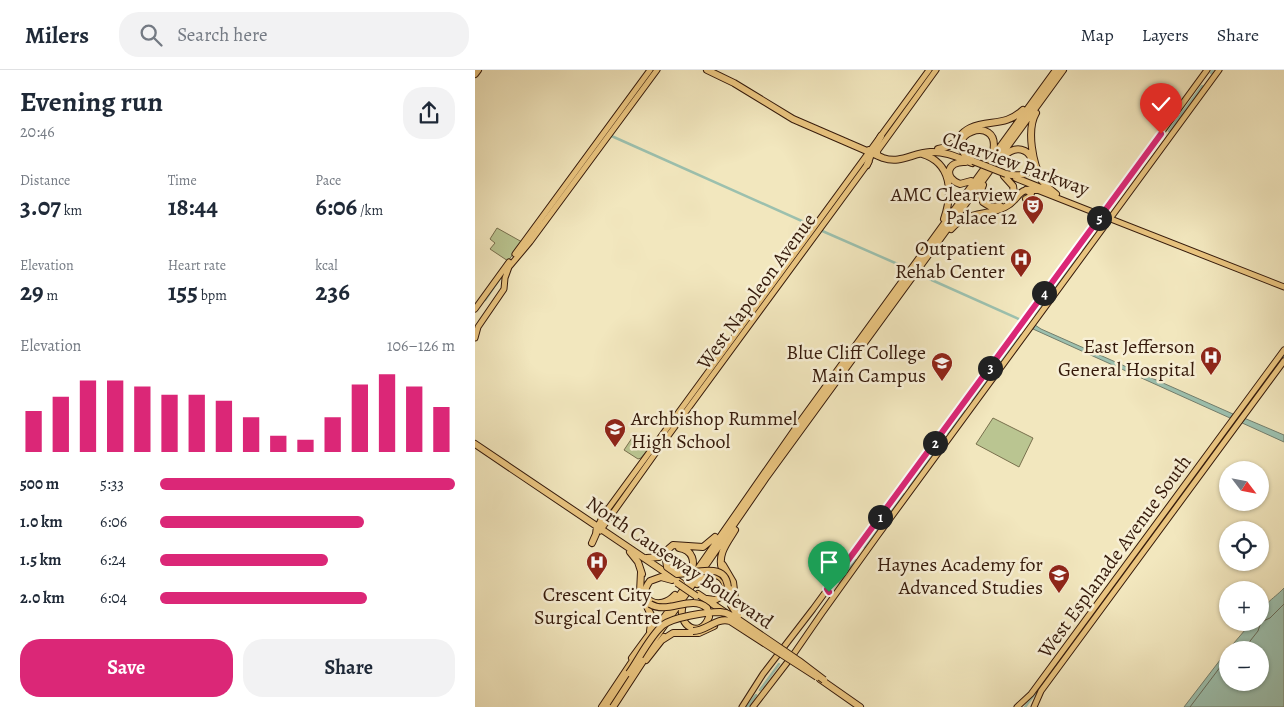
<!DOCTYPE html>
<meta charset="utf-8">
<style>
:root{--surface:#fff;--page:#f2f2f3;--text:#1f2937;--muted:#747a83;--line:#e0e1e3;--accent:#db2777}
body{margin:0;font-family:Alegreya,serif;background:var(--page);color:var(--text);height:100vh;display:flex;flex-direction:column;font-size:19px;white-space:nowrap}
*{box-sizing:border-box;margin:0}
p{font-size:16px;color:var(--muted)}
.icon{flex:none;width:28px;height:28px;fill:none;stroke:currentColor;stroke-width:2;stroke-linecap:round;stroke-linejoin:round}
.map{position:relative;flex:1;overflow:hidden}
.sheet{display:flex;flex-direction:column;background:var(--surface);width:475px}
.sheet>*{flex:none}
.needle{width:32px;rotate:122deg}
.fabs{position:absolute;left:744px;top:391px;display:grid;gap:10px}
.fabs a{display:grid;place-items:center;width:50px;height:50px;border-radius:50%;background:var(--surface);box-shadow:0 1px 4px #0004;font-size:25px}
.pin{position:absolute;display:grid;place-items:center;width:42px;height:42px;color:#fff;margin:-51px -21px;border-radius:50% 50% 50% 0;rotate:-45deg;box-shadow:0 0 5px #0007}
.pin .icon{rotate:45deg}
.km{position:absolute;width:25px;height:25px;margin:-12px;border-radius:50%;background:#222;color:#fff;font-size:14px;line-height:25px;text-align:center}
.round{display:grid;place-items:center;flex:none;width:52px;height:52px;border-radius:20px;background:var(--page)}
.headline{display:flex;align-items:center;justify-content:space-between;height:85px;padding:0 20px}
h1{font-size:28px;font-weight:700;line-height:38px}
.metrics{display:grid;grid-template-columns:repeat(3,1fr);gap:8px;height:85px;padding:5px 20px}
.metrics div{display:grid;align-content:center}
.metrics b{font-size:25px;font-weight:700}
.metrics small{font-size:14px;font-weight:400}
.metrics p{font-size:14px}
.chart{height:140px;padding:10px 20px}
.chart p{display:flex;justify-content:space-between}
.chart svg{width:100%;height:90px;margin-top:5px;stroke:var(--accent);stroke-width:6}
.action{display:flex;gap:10px;margin-top:auto;padding:10px 20px}
.action a{flex:1;height:58px;border-radius:20px;background:var(--accent);color:#fff;font-size:20px;font-weight:700;line-height:58px;text-align:center}
.action a+a{background:var(--page);color:var(--text)}
ul{padding:0 20px;list-style:none;font-size:16px}
li{display:grid;grid-template-columns:80px 60px 1fr;align-items:center;height:38px}
li i{height:12px;border-radius:6px;background:var(--accent)}
header{display:flex;align-items:center;gap:30px;box-sizing:border-box;height:70px;padding:0 25px;background:var(--surface);border-bottom:1px solid var(--line)}
header strong{font-size:24px}
nav{display:flex;gap:28px;margin-inline-start:auto;font-size:18px}
.search{width:350px;height:45px;background:var(--page);display:flex;align-items:center;gap:12px;box-sizing:border-box;padding:0 18px;border-radius:20px;color:var(--muted);font-size:19px}
main{display:flex;flex:1;min-height:0}
.map>svg:first-child{display:block}
</style>
<header>
<strong>Milers</strong>
<div class="search"><svg class="icon" aria-label="search" viewBox="0 0 24 24"><circle cx="10" cy="10" r="6"/><path d="M15 15l6 6"/></svg>Search here</div>
<nav><a>Map</a><a>Layers</a><a>Share</a></nav>
</header>
<main>
<section class="sheet">
<div class="headline"><div><h1>Evening run</h1><p>20:46</p></div><a class="round"><svg class="icon" aria-label="share" viewBox="0 0 24 24"><path d="M12 15V3M7 8l5-5 5 5M5 13v7h14v-7"/></svg></a></div>
<div class="metrics">
<div><p>Distance</p><b>3.07<small> km</small></b></div>
<div><p>Time</p><b>18:44</b></div>
<div><p>Pace</p><b>6:06<small> /km</small></b></div>
</div>
<div class="metrics">
<div><p>Elevation</p><b>29<small> m</small></b></div>
<div><p>Heart rate</p><b>155<small> bpm</small></b></div>
<div><p>kcal</p><b>236</b></div>
</div>
<div class="chart"><p><span>Elevation</span>106–126 m</p>
<svg viewBox="0 0 160 44" preserveAspectRatio="none"><path d="M5 44V24M15 44V17M25 44V9M35 44V9M45 44V12M55 44V16M65 44V16M75 44V19M85 44V27M95 44V36M105 44V38M115 44V27M125 44V11M135 44V6M145 44V12M155 44V22"/></svg>
</div>
<ul>
<li><b>500 m</b>5:33<i style="width:100%"></i></li>
<li><b>1.0 km</b>6:06<i style="width:69%"></i></li>
<li><b>1.5 km</b>6:24<i style="width:57%"></i></li>
<li><b>2.0 km</b>6:04<i style="width:70%"></i></li>
</ul>
<div class="action"><a>Save</a><a>Share</a></div>
</section>
<div class="map">
<svg width="809" height="637" viewBox="0 0 809 637">
<rect width="100%" height="100%" fill="#f2e7be"/>
<filter id="stains"><feTurbulence type="fractalNoise" baseFrequency=".004" numOctaves="4"/><feColorMatrix values="0 0 0 0 .2 0 0 0 0 .09 0 0 0 0 .02 0 0 0 .5 -.17"/></filter>
<radialGradient id="worn" r=".72"><stop offset=".6" stop-color="#630" stop-opacity="0"/><stop offset="1" stop-color="#630" stop-opacity=".3"/></radialGradient>
<path fill="#bac591" stroke="#78704e" d="M22 158 47 172 33 191 15 179 20 173 15 169Z
M518 348 558 368 544 397 501 374Z
M157 368 174 378 166 388 163 389 149 380Z"/>
<path fill="#9cc0ae" stroke="#737e6d" d="M560 255 566 259 758 344 755 348 558 259Z
M769 348 809 365V372L765 352Z
M809 518V637H709L752 581V612H785V580H753L776 553 785 552C785 534 798 530 809 518Z"/>
<g fill="none" stroke-linecap="round" stroke-linejoin="round">
<path stroke="#686d5c" stroke-width="1" d="M768 580 783 561 786 552 795 548 809 534
M715 637 752 588"/>
<path stroke="#9cc0ae" stroke-width="2.5" d="M736 3 738 0
M142 50 174 7
M419 53 458 0
M694 61 727 16
M132 64 338 156
M122 77 134 60
M343 159V156L376 112
M345 160 434 199
M607 179 614 169
M441 203 546 250
M573 226 601 187
M10 230 28 204
M559 244 566 235
M517 302 545 265
M788 315 809 286
M497 330 512 310
M473 363 489 341
M434 417 467 371
M712 417 757 355
M414 443 428 424
M685 454 708 423
M389 477 405 455
M646 507 681 460
M364 512 380 490
M597 573 642 512
M285 620 304 594
M272 637 281 625
M550 637 593 579"/>
<g stroke="#351a0b" stroke-width="7">
<path id="major" d="M401 83 461 0
M562 120 809 217
M40 184 175 0
M0 239 34 192
M0 268 3 257 29 219 30 208 34 197 55 172 182 0
M130 443 454 0
M125 461 182 381 394 92
M267 637 288 604 338 539 732 0
M278 637 318 585 347 543 403 465 744 0
M542 637 556 624 809 280
M559 637 566 621 809 291"/>
</g>
<g stroke="#351a0b" stroke-width="8">
<path id="highway" d="M232 0 259 13 318 49 408 88C426 94 437 83 455 82 470 81 484 88 497 93
M0 4 3 0
M561 43C551 60 558 94 567 111 571 116 576 120 581 124
M463 79C486 75 480 65 495 58 514 49 530 57 548 40
M447 84C477 93 478 123 469 149
M403 86 400 77 406 66
M528 87C555 60 576 114 531 104
M498 91C459 66 527 41 518 82
M490 92C472 91 468 108 485 114L496 111
M392 95 395 87 394 80
M529 106 538 116 539 123 535 130
M541 108 576 122
M508 115 505 123 508 132 516 137 525 136
M551 129 555 127 556 123 551 120
M476 159C493 140 510 147 530 137 545 130 541 117 562 120
M0 374 206 513
M125 460V453L131 440
M117 473 121 464 122 456
M204 478C218 480 221 492 215 504
M155 482 163 492 167 504
M172 488 184 487 198 475 228 477 240 467
M248 495 258 512 260 528
M247 499C242 484 253 472 260 460
M166 502 165 522 177 547 175 561
M197 510 186 507 175 511C160 530 185 542 200 525
M222 514C232 503 248 500 251 518L247 526 240 530 232 529
M223 524 251 543
M208 534C201 556 226 570 234 547
M179 562 326 351 581 0
M187 570 198 563H224L239 556
M157 588 179 558
M171 590 189 567
M345 609 385 637
M127 637 161 586
M133 637 290 409 588 0"/>
</g>
<use href="#major" stroke="#e9c47f" stroke-width="5"/>
<use href="#highway" stroke="#e9c47f" stroke-width="6"/>
<g stroke="#351a0b" stroke-width="8" stroke-linecap="butt">
<path id="highway-bridge" d="M498 91 531 104
M191 490 192 497 202 504C221 504 254 489 253 522
M202 513 221 526
M255 519 256 535 263 546
M175 534C193 545 216 524 232 538L234 546
M218 561C232 561 241 547 255 551L342 607
M154 603C164 589 175 566 188 555 199 547 231 542 245 542L251 543 261 548 324 591 349 610
M138 637 168 591"/>
</g>
<use href="#highway-bridge" stroke="#e9c47f" stroke-width="6"/>
</g>
<g fill="none" stroke-linecap="round" stroke-linejoin="round">
<g stroke="#fff" stroke-width="10">
<path id="route" d="M354 522 352 519 686 64"/>
</g>
<use href="#route" stroke="#db2777" stroke-width="6"/>
</g>
<defs>
<g id="theatre-pin" transform="scale(1.125)"><path d="M0 17L-7.5 6A9.5 9.5 0 1 1 7.5 6Z" fill="#8f2418" stroke="#f7efd5"/><path d="M-5-5.5Q0-4 5-5.5V0Q5 5 0 6Q-5 5-5 0ZM-3.3-2.5H-1v1.5H-3.3ZM1-2.5H3.3v1.5H1ZM-2.8 1Q0 5.5 2.8 1Z" fill="#fff"/></g>
<g id="hospital-pin" transform="scale(1.125)"><path d="M0 17L-7.5 6A9.5 9.5 0 1 1 7.5 6Z" fill="#8f2418" stroke="#f7efd5"/><path d="M-5-5h3v3.5h4V-5h3V5h-3V1.5h-4V5h-3Z" fill="#fff"/></g>
<g id="university-pin" transform="scale(1.125)"><path d="M0 17L-7.5 6A9.5 9.5 0 1 1 7.5 6Z" fill="#8f2418" stroke="#f7efd5"/><path d="M0-5L7-2L0 1L-7-2ZM-4 1L0 2.5L4 1V4Q0 6-4 4Z" fill="#fff"/></g>
<g id="school-pin" transform="scale(1.125)"><path d="M0 17L-7.5 6A9.5 9.5 0 1 1 7.5 6Z" fill="#8f2418" stroke="#f7efd5"/><path d="M0-5L7-2L0 1L-7-2ZM-4 1L0 2.5L4 1V4Q0 6-4 4Z" fill="#fff"/></g>
</defs>
<g fill-rule="evenodd">
<use href="#theatre-pin" x="558" y="136"/>
<use href="#hospital-pin" x="546" y="189"/>
<use href="#hospital-pin" x="736" y="287"/>
<use href="#university-pin" x="467" y="293"/>
<use href="#school-pin" x="140" y="359"/>
<use href="#hospital-pin" x="122" y="492"/>
<use href="#school-pin" x="584" y="505"/>
</g>
<g text-anchor="middle" stroke-width="5" stroke-linejoin="round" paint-order="stroke">
<g font-size="20" fill="#351a0b" stroke="#f7efd5">
<text transform="translate(541 93) rotate(20)" y="7">Clearview Parkway</text>
<text transform="translate(281 221) rotate(-54)" y="7">West Napoleon Avenue</text>
<text transform="translate(639 486) rotate(-54)" y="7">West Esplanade Avenue South</text>
<text transform="translate(205 492) rotate(34)" y="7">North Causeway Boulevard</text>
</g>
<g font-size="20" fill="#351a0b" stroke="#f7efd5" text-anchor="end">
<text x="542" y="131">AMC Clearview<tspan x="542" dy="23">Palace 12</tspan></text>
<text x="530" y="185">Outpatient<tspan x="530" dy="23">Rehab Center</tspan></text>
<text x="720" y="283">East Jefferson<tspan x="720" dy="23">General Hospital</tspan></text>
<text x="451" y="289">Blue Cliff College<tspan x="451" dy="23">Main Campus</tspan></text>
<text x="156" y="355" text-anchor="start">Archbishop Rummel<tspan x="156" dy="23">High School</tspan></text>
<text x="568" y="501">Haynes Academy for<tspan x="568" dy="23">Advanced Studies</tspan></text>
<text x="122" y="531" text-anchor="middle">Crescent City<tspan x="122" dy="23">Surgical Centre</tspan></text>
</g>
</g>
<rect width="100%" height="100%" filter="url(#stains)"/>
<rect width="100%" height="100%" fill="url(#worn)"/>
</svg>
<div class="fabs">
<a><svg class="needle" viewBox="-14 -14 28 28"><path d="M0-13l5 13h-10z" fill="#e53935"/><path d="M0 13l5-13h-10z" fill="#747a83"/></svg></a>
<a><svg class="icon" aria-label="locate" viewBox="0 0 24 24"><circle cx="12" cy="12" r="6"/><path d="M12 2v4M12 18v4M2 12h4M18 12h4"/></svg></a>
<a>+</a>
<a>−</a>
</div>
<div class="pin" style="left:354px;top:522px;background:#1e9e55"><svg class="icon" aria-label="arrive" viewBox="0 0 24 24"><path d="M6 21V4h12l-3 4 3 4H6"/></svg></div>
<div class="pin" style="left:686px;top:64px;background:#d93025"><svg class="icon" aria-label="check" viewBox="0 0 24 24"><path d="M5 12l5 5 9-10"/></svg></div>
<b class="km" style="left:405px;top:447px">1</b>
<b class="km" style="left:460px;top:373px">2</b>
<b class="km" style="left:515px;top:298px">3</b>
<b class="km" style="left:569px;top:223px">4</b>
<b class="km" style="left:624px;top:148px">5</b>
</div>
</main>
